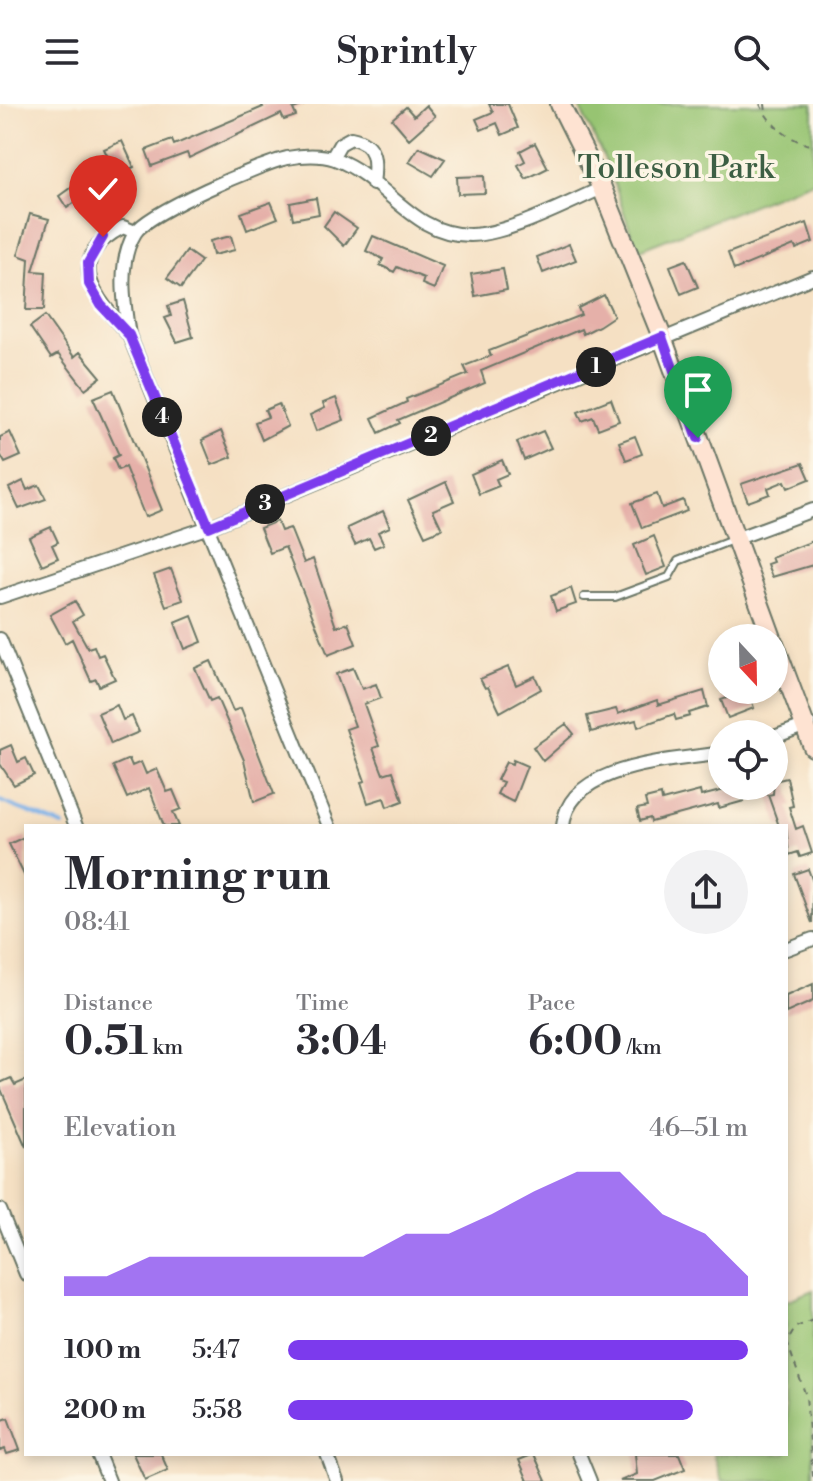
<!DOCTYPE html>
<meta charset="utf-8">
<style>
:root{--surface:#fff;--page:#f2f2f3;--text:#2b2b33;--muted:#7c7c81;--accent:#7c3aed}
body{margin:0;font-family:"Libre Bodoni",serif;background:var(--page);color:var(--text);height:100vh;display:flex;flex-direction:column;font-size:30px;white-space:nowrap}
*{box-sizing:border-box;margin:0}
p{font-size:26px;color:var(--muted)}
.icon{flex:none;width:44px;height:44px;fill:none;stroke:currentColor;stroke-width:2;stroke-linecap:round;stroke-linejoin:round}
.map{position:relative;flex:1;overflow:hidden}
.side{position:absolute;left:24px;top:720px;width:764px;height:632px;display:flex;flex-direction:column;background:var(--surface);border-radius:0px;box-shadow:0 4px 12px #0003}
.side>*{flex:none}
.needle{width:52px;rotate:158deg}
.buttons{position:absolute;left:708px;top:520px;display:grid;gap:16px}
.buttons a{display:grid;place-items:center;width:80px;height:80px;border-radius:50%;background:var(--surface);box-shadow:0 4px 12px #0003;font-size:40px}
.pin{position:absolute;display:grid;place-items:center;width:68px;height:68px;color:#fff;margin:-82px -34px;border-radius:50% 50% 50% 0;rotate:-45deg;box-shadow:0 0 8px #0007}
.pin .icon{rotate:45deg}
.km{position:absolute;width:40px;height:40px;margin:-20px;border-radius:50%;background:#222;color:#fff;font-size:22px;line-height:40px;text-align:center}
.round{display:grid;place-items:center;flex:none;width:84px;height:84px;border-radius:42px;background:var(--page)}
.summary{display:flex;align-items:center;justify-content:space-between;height:136px;padding:0 40px}
h1{font-size:44px;font-weight:800;line-height:60px}
.metrics{display:grid;grid-template-columns:repeat(3,1fr);gap:12px;height:136px;padding:8px 40px}
.metrics div{display:grid;align-content:center}
.metrics b{font-size:40px;font-weight:800}
.metrics small{font-size:22px;font-weight:400}
.metrics p{font-size:22px}
.chart{height:224px;padding:16px 40px}
.chart p{display:flex;justify-content:space-between}
.chart svg{width:100%;height:144px;margin-top:8px;fill:var(--accent);opacity:.7}
ul{padding:0 40px;list-style:none;font-size:26px}
li{display:grid;grid-template-columns:128px 96px 1fr;align-items:center;height:60px}
li i{height:20px;border-radius:10px;background:var(--accent)}
header{display:flex;justify-content:space-between;align-items:center;height:104px;padding:0 40px;background:var(--surface);font-size:36px;font-weight:800}
.map>svg:first-child{display:block}
</style>
<header><svg class="icon" aria-label="menu" viewBox="0 0 24 24"><path d="M4 6h16M4 12h16M4 18h16"/></svg>Sprintly<svg class="icon" aria-label="search" viewBox="0 0 24 24"><circle cx="10" cy="10" r="6"/><path d="M15 15l6 6"/></svg></header>
<div class="map">
<svg width="813" height="1377" viewBox="0 0 813 1377">
<rect width="100%" height="100%" fill="#fcf5e5"/>
<filter id="ink" filterUnits="userSpaceOnUse"><feTurbulence type="fractalNoise" baseFrequency=".0125" numOctaves="2"/><feDisplacementMap in="SourceGraphic" scale="16" xChannelSelector="R" yChannelSelector="G"/><feConvolveMatrix kernelMatrix="1 2 1 2 8 2 1 2 1" color-interpolation-filters="sRGB"/></filter>
<filter id="wash" filterUnits="userSpaceOnUse"><feTurbulence type="fractalNoise" baseFrequency=".006" numOctaves="4" result="noise"/><feDisplacementMap in="SourceGraphic" scale="32" xChannelSelector="R" yChannelSelector="G"/><feGaussianBlur stdDeviation="1.8" result="paint"/><feColorMatrix in="noise" values="0 0 0 0 0 0 0 0 0 0 0 0 0 0 0 0 0 1.4 0 .05"/><feComposite in="paint" operator="in"/></filter>
<g filter="url(#wash)">
<rect width="100%" height="100%" fill="#f5e0c3"/>
<path fill="#97c472" stroke="#5b8053" stroke-width="2" d="M578 0H813V77L637 147 609 64Z
M813 1186V1377H722L713 1350H786V1197Z"/>
<g fill="none" stroke-linecap="round" stroke-linejoin="round">
<path stroke="#79b0e8" stroke-width="4" d="M0 697 63 722"/>
</g>
<g id="blocks">
<path fill="#e5b0a9" d="M261 0 304 1 293 5 296 12 284 16 281 10 189 54 187 49 152 62 146 46 172 36 174 41 263 3Z
M489 0H508L518 24 502 31 497 19 481 26 476 15 493 8Z
M426 1 435 12 409 35 392 15 406 3 414 12Z
M122 37 134 63 117 71 124 86 110 91 97 62 110 57 104 45Z
M535 39 548 64 526 75 518 61 525 57 520 47Z
M419 43 445 55 433 72 409 58Z
M484 72 485 89 458 90 457 73Z
M84 74 92 86 67 104 59 92Z
M316 94 319 110 293 115 290 99Z
M271 98 278 114 247 126 241 109Z
M334 108 357 124 344 142 324 122Z
M30 110 49 115 33 167 46 168 44 206H26L29 155 18 151Z
M807 119 813 138 796 145 794 141 734 166 728 149Z
M231 132 235 146 213 151 210 137Z
M373 132 443 162 434 185 422 180 424 174 397 163 394 168 380 161 383 155 366 147Z
M569 140 576 156 543 169 537 153Z
M187 147 201 157 181 184 167 174Z
M686 156 698 183 681 190 670 162Z
M503 165 507 186 475 192 471 170Z
M604 191 614 212 599 222 583 230 581 225 481 267 485 279 398 316 400 319 379 329 372 314 407 298 406 295 468 270 464 262 491 252 489 247 581 211 578 204Z
M183 197 193 233 177 238 165 214 171 212 168 202Z
M45 212 74 253 80 248 101 273 85 285 58 250 51 254 30 223Z
M113 286 162 406 145 413 125 363 118 366 113 354 119 351 93 294Z
M336 294 344 316 316 327 310 311 325 304 323 299Z
M611 295 619 317 598 325 593 313 582 317 578 308Z
M279 300 288 322 262 336 255 318 268 313 265 306Z
M221 327 232 353 212 361 202 336Z
M543 327 551 344 524 356 517 338Z
M10 328 21 352 5 359 0 350V333Z
M635 332 642 350 626 356 619 338Z
M502 356 508 370 496 375 499 382 479 390 471 370Z
M803 359 810 375 788 384 785 377 768 384 770 390 748 398 741 380Z
M23 377 27 386 39 381 46 395 19 405 9 384Z
M446 378 454 397 433 406 442 425 425 432 408 396Z
M657 390 662 404 683 396 687 407 642 424 632 399Z
M383 407 390 423 378 428 384 440 374 444 369 434 355 441 347 424Z
M277 417 281 427 290 424 304 459 313 455 336 523 348 519 356 540 328 551 285 443 270 449 260 424Z
M51 423 58 438 52 441 58 454 42 461 29 433Z
M654 432 666 463 646 471 634 441Z
M813 437V461L772 473 767 460 773 458 771 453Z
M171 465 183 496 166 502 154 471Z
M571 484 576 500 556 507 551 492Z
M75 497 83 511 73 517 88 544 94 542 98 552 103 550 115 575 99 582 96 575 91 577 72 535 65 539 50 511Z
M192 512 202 538 185 545 175 519Z
M211 557 233 607 241 604 274 690 254 698 244 656 217 594 210 597 195 564Z
M508 563 516 581 535 572 541 585 500 608 488 583 485 584 480 575Z
M353 564 362 585 376 580 381 594 364 600 379 642 373 644 383 670 393 667 403 697 387 703 384 694 368 699 361 678 365 677 346 625 355 622 336 570Z
M730 586H748L754 604 728 614 721 596 733 592Z
M704 587 708 603 689 609 690 612 676 616 674 610 638 623 636 616 591 628 587 612 616 605 618 610 657 596 658 601Z
M117 601 123 616 132 612 139 628 111 640 98 609Z
M566 620 574 630 543 657 533 643Z
M11 641 18 658 26 654 34 671 14 681 0 660V646Z
M129 655 132 662 141 658 146 670 157 665 167 688 173 686 181 705 173 708 179 722H164L149 684 127 694 113 662Z
M513 656 527 662 513 698 497 690 503 678 497 676 506 658 512 660Z
M787 674 793 702 789 703 796 725 803 722 812 749 800 753 798 748 789 751 786 722H779L768 691 773 690 774 677Z
M740 682 744 697 719 704 718 700 651 718 650 714 640 717 637 705 647 703 645 695 661 691 662 697 700 687 701 692Z
M26 732V775L9 740Z
M808 765 813 778 812 819 794 770Z
M813 880V897L786 909V892Z
M11 974 15 981 26 976V1043L0 983V979Z
M8 1314 20 1346 7 1350 5 1345 0 1347V1317Z
M133 1350H161L168 1366 145 1376Z
M534 1350 546 1377H528L519 1356Z
M635 1350H679L685 1365 655 1377H620L637 1370Z"/>
</g>
</g>
<g filter="url(#ink)">
<use href="#blocks" fill-opacity="0" stroke="#6a7666" stroke-width="2"/>
<g fill="none" stroke-linecap="round" stroke-linejoin="round">
<g stroke="#6a7666" stroke-width="10">
<path id="lane" d="M584 493H615L669 473 678 457 735 435"/>
</g>
<g stroke="#6a7666" stroke-width="16">
<path id="street" d="M332 54 340 40 351 34C377 39 376 58 373 80
M129 231C94 193 62 155 123 123L135 128
M735 435 813 406
M0 493 209 423 813 173
M0 535 76 722
M774 633 809 620
M329 722 129 231C124 200 117 158 135 129 148 108 261 60 287 54 303 51 320 50 335 55 387 74 410 131 470 131 507 131 568 99 602 84
M563 722C568 659 674 657 722 649
M786 845 813 835
M0 1106 26 1170
M98 1350 109 1377
M327 1350 337 1377
M579 1350 590 1377"/>
</g>
<g stroke="#6a7666" stroke-width="22">
<path id="secondary" d="M560 0 602 84 662 233 772 534
M774 539 813 643"/>
</g>
<path stroke="#6a7666" stroke-width="2" stroke-dasharray="6 6" stroke-linecap="butt" d="M760 0C770 22 789 36 813 42
M765 0 766 9
M813 1216 796 1223 787 1238 806 1292 813 1373"/>
<use href="#lane" stroke="#fff" stroke-width="6"/>
<use href="#street" stroke="#fff" stroke-width="12"/>
<use href="#secondary" stroke="#fee3d2" stroke-width="18"/>
</g>
</g>
<g fill="none" stroke-linecap="round" stroke-linejoin="round" filter="url(#ink)">
<g stroke="#fff" stroke-width="16">
<path id="route" d="M103 133 88 159 89 180 101 201 129 231 209 423 662 233 698 334"/>
</g>
<use href="#route" stroke="#7c3aed" stroke-width="10"/>
</g>
<g text-anchor="middle" stroke-width="7" stroke-linejoin="round" paint-order="stroke">
<g font-size="32" fill="#3d5f44" stroke="#fcf5e5">
<text x="676" y="74">Tolleson Park</text>
</g>
</g>
</svg>
<div class="buttons">
<a><svg class="needle" viewBox="-14 -14 28 28"><path d="M0-13l5 13h-10z" fill="#e53935"/><path d="M0 13l5-13h-10z" fill="#7c7c81"/></svg></a>
<a><svg class="icon" aria-label="locate" viewBox="0 0 24 24"><circle cx="12" cy="12" r="6"/><path d="M12 2v4M12 18v4M2 12h4M18 12h4"/></svg></a>
</div>
<div class="pin" style="left:698px;top:334px;background:#1e9e55"><svg class="icon" aria-label="arrive" viewBox="0 0 24 24"><path d="M6 21V4h12l-3 4 3 4H6"/></svg></div>
<div class="pin" style="left:103px;top:133px;background:#d93025"><svg class="icon" aria-label="check" viewBox="0 0 24 24"><path d="M5 12l5 5 9-10"/></svg></div>
<b class="km" style="left:596px;top:263px">1</b>
<b class="km" style="left:431px;top:332px">2</b>
<b class="km" style="left:265px;top:400px">3</b>
<b class="km" style="left:162px;top:313px">4</b>
<section class="side">
<div class="summary"><div><h1>Morning run</h1><p>08:41</p></div><a class="round"><svg class="icon" aria-label="share" viewBox="0 0 24 24"><path d="M12 15V3M7 8l5-5 5 5M5 13v7h14v-7"/></svg></a></div>
<div class="metrics">
<div><p>Distance</p><b>0.51<small> km</small></b></div>
<div><p>Time</p><b>3:04</b></div>
<div><p>Pace</p><b>6:00<small> /km</small></b></div>
</div>
<div class="chart"><p><span>Elevation</span>46–51 m</p>
<svg viewBox="0 0 160 44" preserveAspectRatio="none"><path d="M0 44V38L10 38L20 32L30 32L40 32L50 32L60 32L70 32L80 25L90 25L100 19L110 12L120 6L130 6L140 19L150 25L160 38V44z"/></svg>
</div>
<ul>
<li><b>100 m</b>5:47<i style="width:100%"></i></li>
<li><b>200 m</b>5:58<i style="width:88%"></i></li>
</ul>
</section>
</div>
